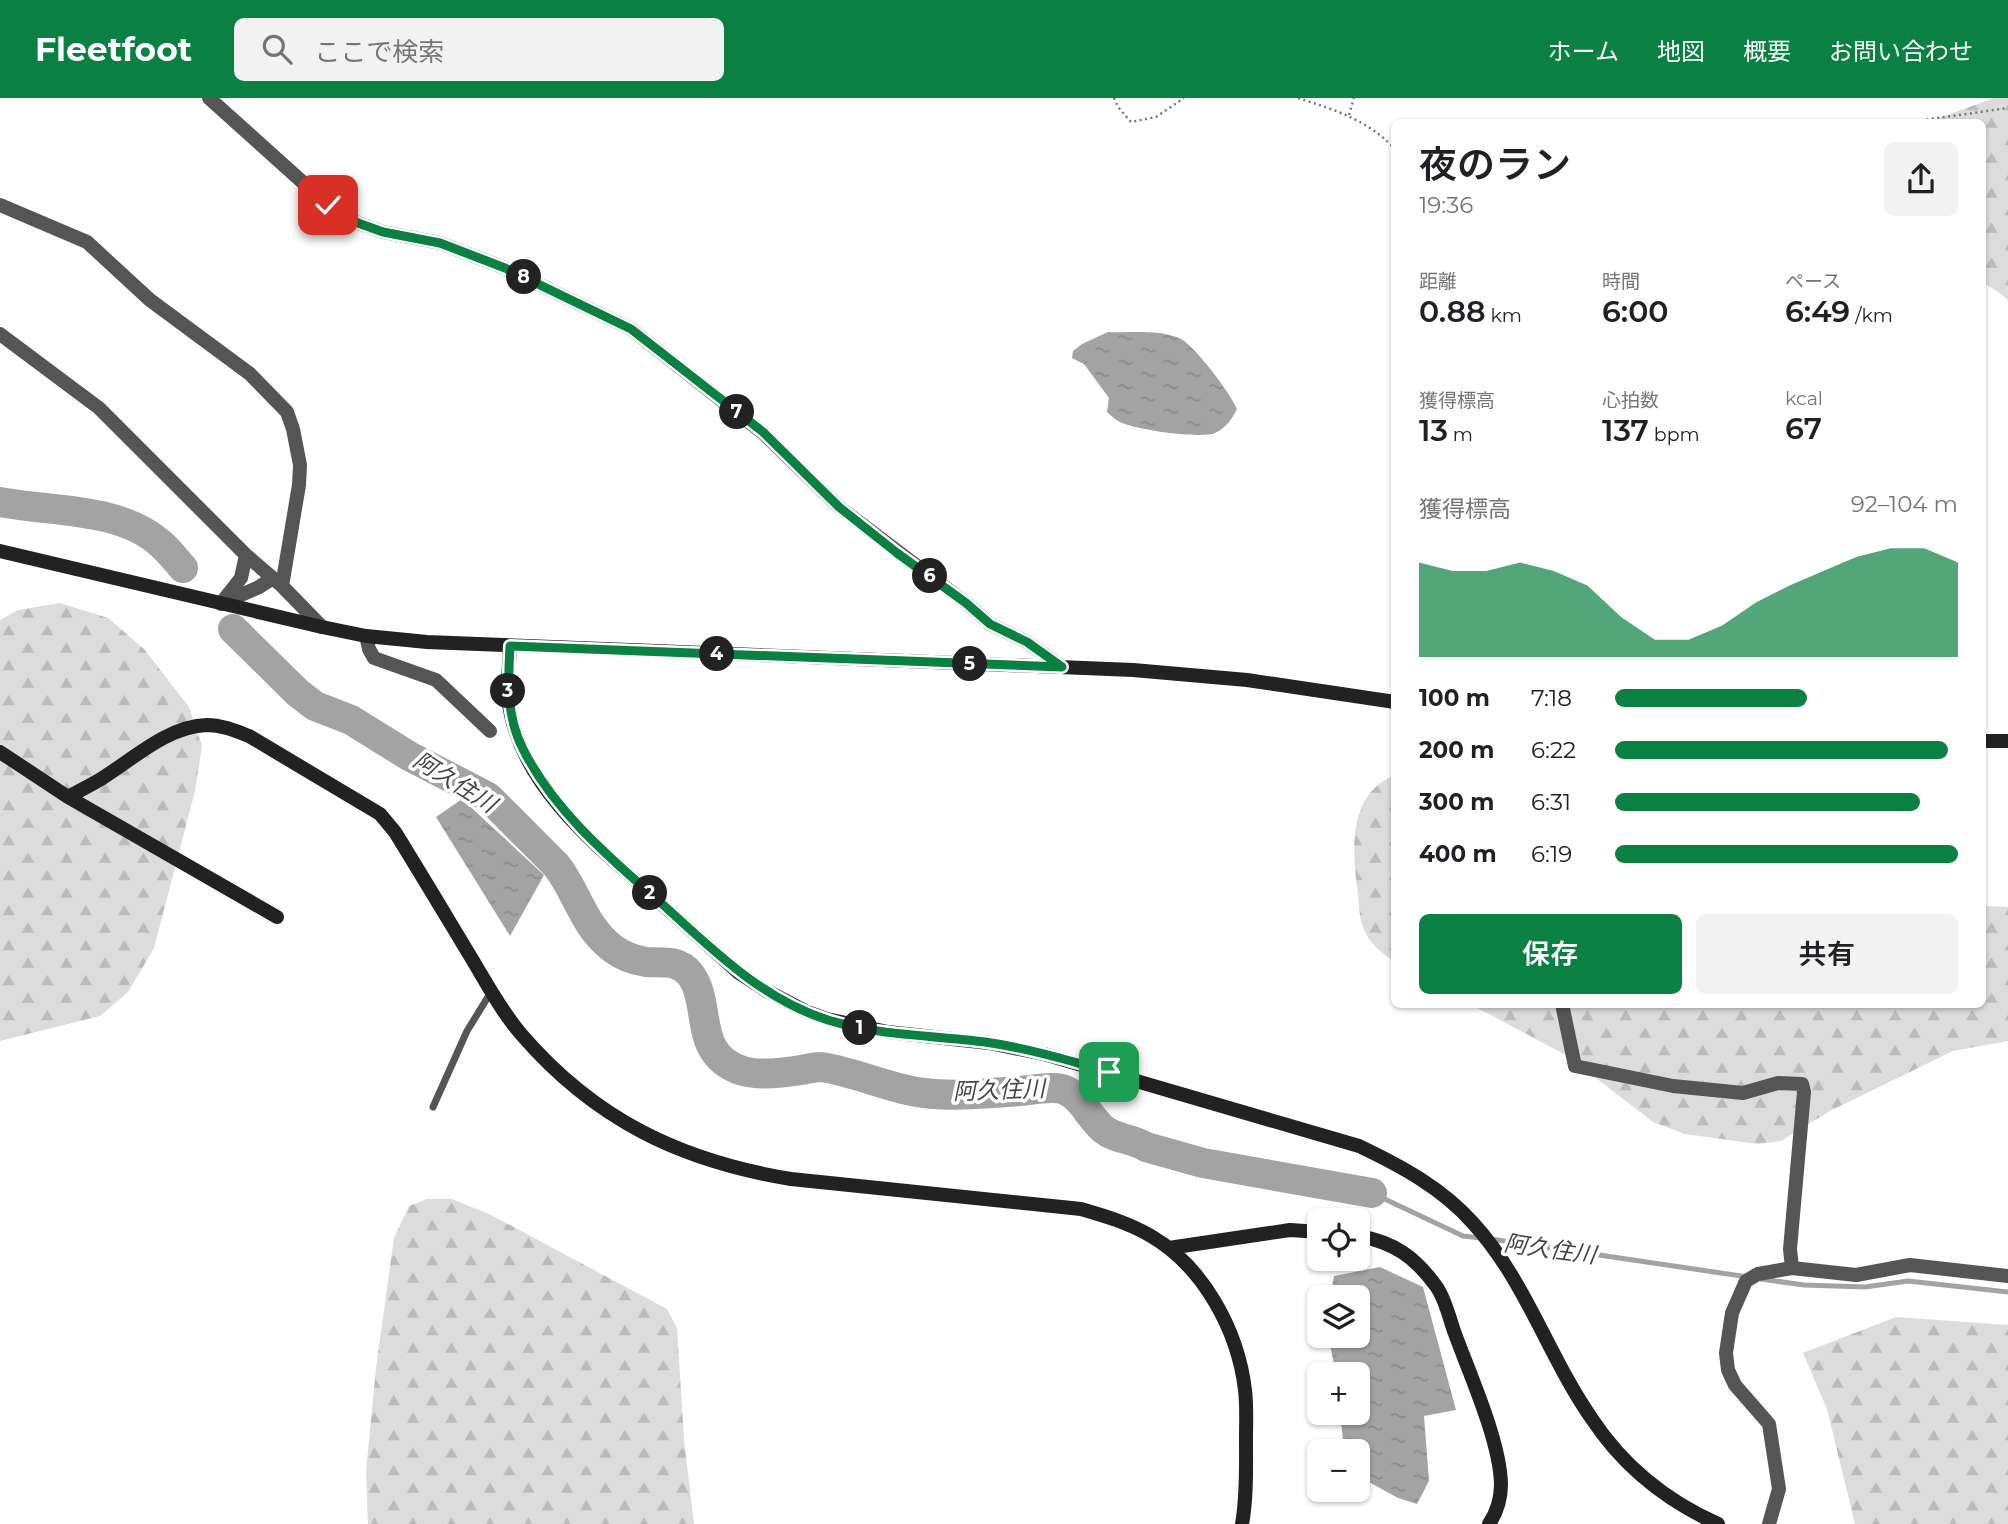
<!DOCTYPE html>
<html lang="ja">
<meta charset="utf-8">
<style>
:root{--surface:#fff;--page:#f2f2f2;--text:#202124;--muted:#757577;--accent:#0b8043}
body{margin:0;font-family:Montserrat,"Noto Sans JP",sans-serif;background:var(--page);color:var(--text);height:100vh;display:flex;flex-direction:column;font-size:26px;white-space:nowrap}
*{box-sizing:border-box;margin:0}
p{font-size:23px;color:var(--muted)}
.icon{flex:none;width:38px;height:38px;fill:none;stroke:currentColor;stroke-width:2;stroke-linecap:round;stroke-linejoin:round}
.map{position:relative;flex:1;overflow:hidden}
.details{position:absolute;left:1391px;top:21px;width:595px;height:889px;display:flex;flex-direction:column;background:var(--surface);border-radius:10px;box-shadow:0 2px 5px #0004}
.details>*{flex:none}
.buttons{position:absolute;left:1307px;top:1110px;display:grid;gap:14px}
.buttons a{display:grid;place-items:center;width:63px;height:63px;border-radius:10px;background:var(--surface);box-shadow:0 2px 5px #0004;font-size:35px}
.pin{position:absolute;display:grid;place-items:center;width:60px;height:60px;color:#fff;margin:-30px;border-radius:14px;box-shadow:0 4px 10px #0006}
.km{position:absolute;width:35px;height:35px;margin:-18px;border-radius:50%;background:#222;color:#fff;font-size:19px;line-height:35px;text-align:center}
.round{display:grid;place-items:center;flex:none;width:74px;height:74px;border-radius:10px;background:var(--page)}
.head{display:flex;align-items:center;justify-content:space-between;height:119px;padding:0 28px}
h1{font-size:38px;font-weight:600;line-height:52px}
.figures{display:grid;grid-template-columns:repeat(3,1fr);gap:10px;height:119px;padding:7px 28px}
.figures div{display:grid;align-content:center}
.figures b{font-size:30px;font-weight:600}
.figures small{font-size:19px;font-weight:400}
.figures p{font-size:19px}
.chart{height:196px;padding:14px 28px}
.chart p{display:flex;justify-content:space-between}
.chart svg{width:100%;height:126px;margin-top:7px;fill:var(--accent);opacity:.7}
.primary-button{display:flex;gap:14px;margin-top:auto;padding:14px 28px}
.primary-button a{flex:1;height:80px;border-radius:10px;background:var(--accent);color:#fff;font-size:28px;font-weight:600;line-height:80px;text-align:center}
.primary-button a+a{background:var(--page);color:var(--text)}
ul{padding:0 28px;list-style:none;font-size:23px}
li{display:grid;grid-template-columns:112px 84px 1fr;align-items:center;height:52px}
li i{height:18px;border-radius:9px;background:var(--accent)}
header{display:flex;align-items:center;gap:42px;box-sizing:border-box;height:98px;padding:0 35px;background:var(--accent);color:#fff}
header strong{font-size:33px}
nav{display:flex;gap:38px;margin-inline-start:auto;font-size:24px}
.search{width:490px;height:63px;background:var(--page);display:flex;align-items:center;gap:18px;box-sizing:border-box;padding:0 24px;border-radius:10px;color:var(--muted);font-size:26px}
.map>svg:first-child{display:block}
</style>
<header>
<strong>Fleetfoot</strong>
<div class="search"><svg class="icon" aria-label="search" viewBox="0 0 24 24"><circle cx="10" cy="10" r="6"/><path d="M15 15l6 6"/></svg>ここで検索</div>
<nav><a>ホーム</a><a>地図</a><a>概要</a><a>お問い合わせ</a></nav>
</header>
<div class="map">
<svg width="2008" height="1426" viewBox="0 0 2008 1426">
<defs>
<pattern id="forest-firs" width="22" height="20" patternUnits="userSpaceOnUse" patternTransform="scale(1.75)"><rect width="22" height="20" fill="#dcdcdc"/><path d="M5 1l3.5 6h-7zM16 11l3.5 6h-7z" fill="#bbb"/></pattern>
<pattern id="water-ripples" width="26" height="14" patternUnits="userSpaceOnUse" patternTransform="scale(1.75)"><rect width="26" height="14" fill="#a3a3a3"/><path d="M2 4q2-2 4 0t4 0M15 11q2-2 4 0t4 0" fill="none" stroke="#8b8b8b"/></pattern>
</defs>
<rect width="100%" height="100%" fill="#fff"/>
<path fill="url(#forest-firs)" d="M1994 0H2008V202L1997 193 1983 185V24H1928Z
M60 505 108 520 144 551 189 609 202 648 195 693 154 850 128 894 100 918 0 943V522L18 512Z
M1395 677V864C1381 855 1368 844 1363 829 1359 819 1359 806 1358 796 1352 754 1347 696 1395 677Z
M1983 808 2008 809V943L1953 953 1830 1013 1781 1043 1758 1046 1685 1036 1653 1024 1566 957 1472 907 1983 906Z
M427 1101H452L491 1117 667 1211 677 1230 684 1341 694 1426H368L366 1374 376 1270 394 1140 409 1108Z
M1896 1219 2008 1227V1426H1855L1827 1311 1803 1255Z"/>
<path fill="url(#water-ripples)" d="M1108 234C1131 235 1157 231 1179 240 1194 246 1230 295 1237 311 1232 321 1226 330 1215 335 1200 341 1136 332 1120 324 1116 322 1111 318 1107 314L1109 300 1084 266 1072 260 1073 253 1082 246Z
M462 701 544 777 510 838 436 719Z
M1380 1169 1423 1189 1456 1312 1424 1318 1429 1383 1417 1406 1398 1400 1358 1378V1353H1344L1340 1314H1358V1276H1336L1328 1237H1358V1199H1330L1334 1178Z"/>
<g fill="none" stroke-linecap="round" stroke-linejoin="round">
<path stroke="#a3a3a3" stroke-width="5" d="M1372 1095 1463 1138 1481 1140
M1491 1141 1748 1179
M1761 1181 1804 1187 1865 1189 1908 1183 2008 1194"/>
<path stroke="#a3a3a3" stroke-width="30" d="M0 404C52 414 120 409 161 446 169 453 176 462 183 470
M233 531 298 595 315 608 351 622 409 658 488 699 556 767C577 793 583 828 612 850 621 857 634 862 646 864 662 865 678 861 690 876 713 906 691 957 743 973 760 978 783 975 801 972 807 971 815 969 821 969 856 974 890 991 924 995 956 999 989 995 1020 993 1033 992 1050 988 1062 991 1080 996 1089 1019 1103 1031 1116 1042 1133 1040 1146 1049L1203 1065 1372 1095"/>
<path stroke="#777" stroke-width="2.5" stroke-dasharray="2 3.5" stroke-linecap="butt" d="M1114 0 1118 9 1131 24 1156 19 1184 0
M1298 0C1335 12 1368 22 1395 51
M1349 17 1354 0
M1910 24 2008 10"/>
<path stroke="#555" stroke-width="7" d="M433 1009 467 933 491 894"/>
<path stroke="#555" stroke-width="14" d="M209 0 328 107 358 125 383 134 440 145 505 170 631 231 763 335 839 409 966 505 990 526 1027 544 1062 569
M0 107 87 144 150 202 250 276 287 314 293 331 300 367 299 387 282 488
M0 236 99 310 246 457 282 488 322 529
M222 504 241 480 246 457
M221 506 259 489 273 480
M366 538 369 551 374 560 436 582 490 633
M1562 906 1575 968 1673 988 1743 995 1778 985 1802 986 1804 994 1790 1151 1792 1170
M1769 1426 1779 1391 1769 1326 1735 1287 1728 1272 1726 1255 1732 1215 1746 1183 1758 1176 1792 1170 1856 1177 1910 1167 2008 1178"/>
<path stroke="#222" stroke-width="14" d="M0 453 322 529 366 538 427 544 1133 572 1247 582 1395 604
M510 548C509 570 506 595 511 617 527 692 597 748 651 796 680 823 710 849 739 875L765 892 805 913 827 921 888 934 989 945 1044 956 1359 1048C1401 1068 1442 1090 1473 1125 1526 1183 1548 1258 1592 1321 1623 1368 1667 1403 1718 1426
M1983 643H2008
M0 654 68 699 277 819
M68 699C79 693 91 687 101 681 133 661 168 628 207 627 222 627 236 633 249 638L380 716 395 734C421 776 446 818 472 861 487 886 502 914 521 936 595 1022 681 1063 791 1081L1081 1111C1105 1118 1129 1125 1151 1138 1204 1169 1238 1233 1245 1292 1247 1308 1246 1325 1246 1341 1246 1368 1247 1399 1242 1426
M1358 1138C1394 1144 1415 1159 1436 1188 1445 1200 1449 1219 1454 1233 1469 1275 1500 1342 1501 1386 1501 1401 1497 1414 1489 1426
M1169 1150 1290 1132 1320 1134"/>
</g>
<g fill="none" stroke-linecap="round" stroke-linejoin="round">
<g stroke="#fff" stroke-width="14">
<path id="route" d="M328 107 358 125 383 134 440 145 505 170 631 231 763 334 839 409 897 455 966 505 990 526 1027 544 1062 569 510 548C508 584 506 618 523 651 554 713 609 759 660 804 711 850 761 901 828 922 879 938 933 937 985 944 1027 950 1068 962 1109 974"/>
</g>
<use href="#route" stroke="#0b8043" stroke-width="9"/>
</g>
<g text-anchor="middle" stroke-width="7" stroke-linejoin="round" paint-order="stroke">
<g font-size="23" font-style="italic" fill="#444" stroke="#fff">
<text transform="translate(455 684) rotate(32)" y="8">阿久住川</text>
<text transform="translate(999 992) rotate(-2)" y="8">阿久住川</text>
<text transform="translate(1550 1151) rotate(8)" y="8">阿久住川</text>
</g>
</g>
</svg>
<div class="buttons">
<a><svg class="icon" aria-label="locate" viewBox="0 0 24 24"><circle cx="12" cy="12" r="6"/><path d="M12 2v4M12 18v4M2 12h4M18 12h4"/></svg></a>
<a><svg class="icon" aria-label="layers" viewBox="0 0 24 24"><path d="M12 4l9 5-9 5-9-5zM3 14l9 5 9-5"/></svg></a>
<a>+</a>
<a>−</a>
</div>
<div class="pin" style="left:1109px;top:974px;background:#1e9e55"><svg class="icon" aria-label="arrive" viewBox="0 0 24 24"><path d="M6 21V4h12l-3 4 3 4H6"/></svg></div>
<div class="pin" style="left:328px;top:107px;background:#d93025"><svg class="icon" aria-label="check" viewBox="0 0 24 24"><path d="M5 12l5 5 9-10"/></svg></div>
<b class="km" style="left:860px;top:930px">1</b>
<b class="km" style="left:650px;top:795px">2</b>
<b class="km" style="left:508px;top:593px">3</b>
<b class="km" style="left:717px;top:556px">4</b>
<b class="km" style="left:970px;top:566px">5</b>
<b class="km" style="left:930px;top:478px">6</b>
<b class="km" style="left:737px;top:314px">7</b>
<b class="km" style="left:524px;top:179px">8</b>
<section class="details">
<div class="head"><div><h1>夜のラン</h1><p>19:36</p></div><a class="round"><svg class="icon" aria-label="share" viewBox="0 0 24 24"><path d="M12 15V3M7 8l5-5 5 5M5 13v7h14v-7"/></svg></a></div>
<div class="figures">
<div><p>距離</p><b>0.88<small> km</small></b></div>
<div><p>時間</p><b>6:00</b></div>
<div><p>ペース</p><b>6:49<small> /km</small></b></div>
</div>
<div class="figures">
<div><p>獲得標高</p><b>13<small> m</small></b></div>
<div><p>心拍数</p><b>137<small> bpm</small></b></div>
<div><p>kcal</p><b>67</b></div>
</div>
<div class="chart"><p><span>獲得標高</span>92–104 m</p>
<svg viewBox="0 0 160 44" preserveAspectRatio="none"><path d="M0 44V11L10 14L20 14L30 11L40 14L50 19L60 30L70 38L80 38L90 33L100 25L110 19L120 14L130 9L140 6L150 6L160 11V44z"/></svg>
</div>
<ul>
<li><b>100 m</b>7:18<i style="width:56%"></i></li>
<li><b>200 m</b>6:22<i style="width:97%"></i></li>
<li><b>300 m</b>6:31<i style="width:89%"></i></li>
<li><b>400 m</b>6:19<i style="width:100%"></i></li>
</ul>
<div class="primary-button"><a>保存</a><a>共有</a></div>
</section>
</div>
